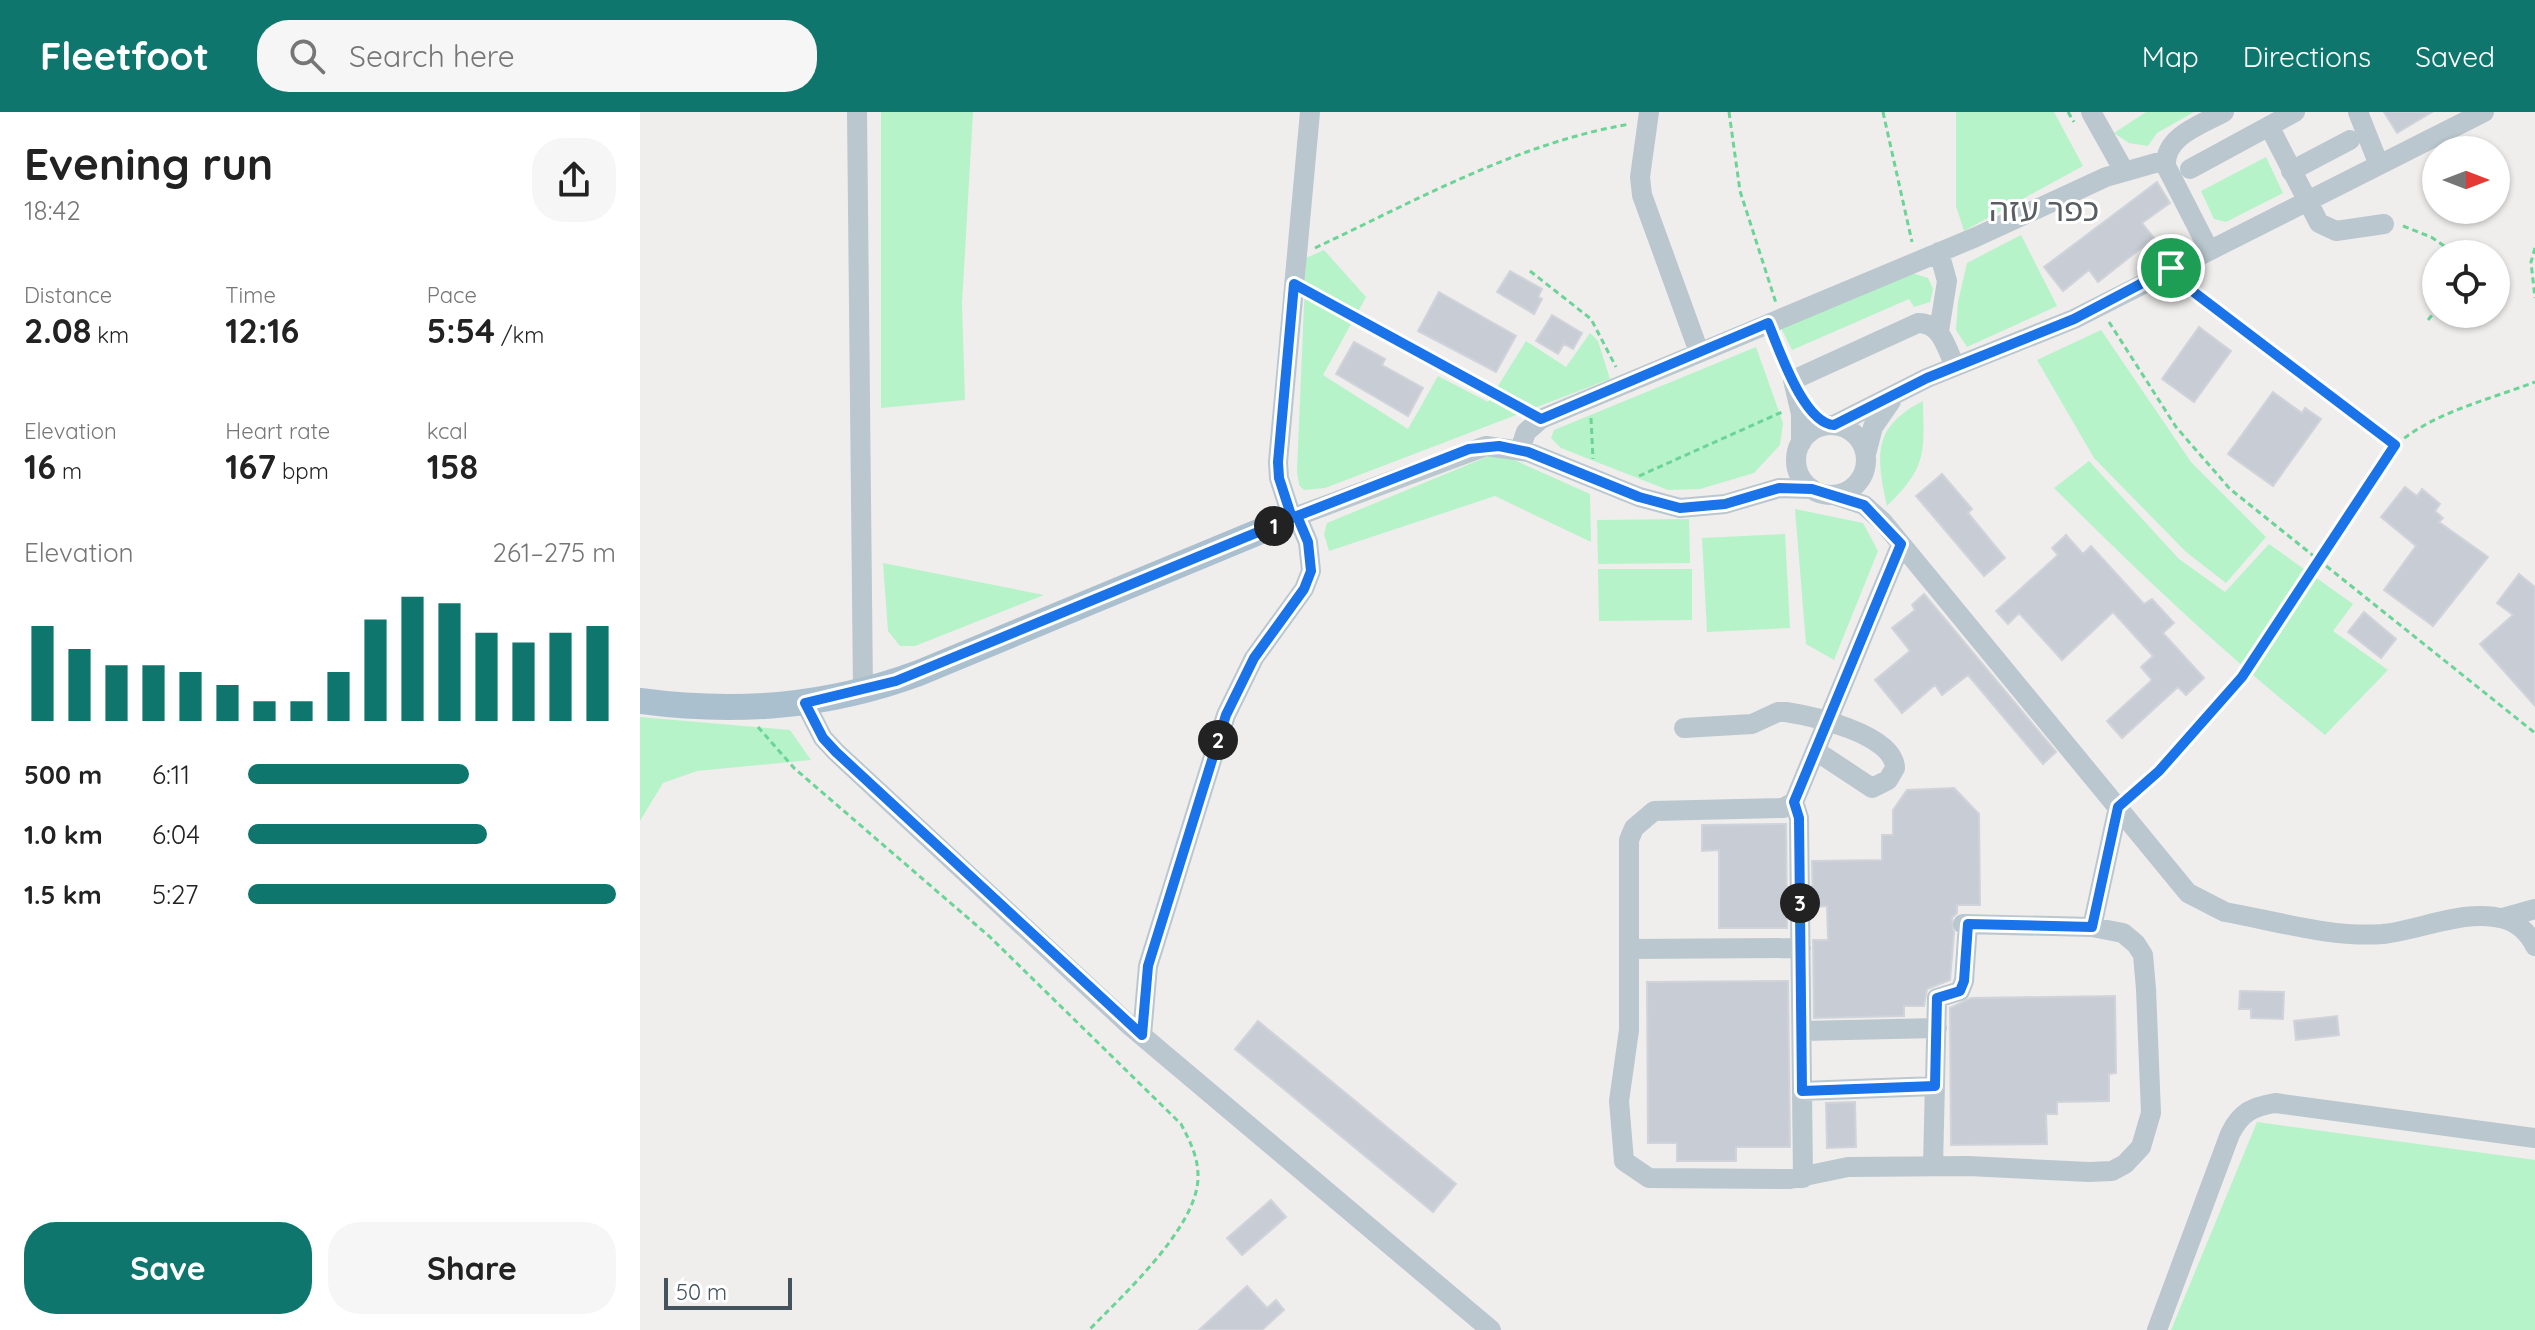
<!DOCTYPE html>
<meta charset="utf-8">
<style>
:root{--surface:#fff;--page:#f6f6f6;--text:#222;--muted:#767676;--accent:#0f766e}
body{margin:0;font-family:Quicksand,"Noto Sans Hebrew",sans-serif;background:var(--page);color:var(--text);height:100vh;display:flex;flex-direction:column;font-size:30px;white-space:nowrap}
*{box-sizing:border-box;margin:0}
p{font-size:26px;color:var(--muted)}
.icon{flex:none;width:44px;height:44px;fill:none;stroke:currentColor;stroke-width:2;stroke-linecap:round;stroke-linejoin:round}
.map{position:relative;flex:1;overflow:hidden}
.panel{display:flex;flex-direction:column;background:var(--surface);width:640px}
.panel>*{flex:none}
.needle{width:52px;rotate:90deg}
.tools{position:absolute;left:1782px;top:24px;display:grid;gap:16px}
.tools a{display:grid;place-items:center;width:88px;height:88px;border-radius:50%;background:var(--surface);box-shadow:0 2px 6px #0004;font-size:40px}
.scale{position:absolute;left:24px;bottom:20px;width:128px;box-sizing:border-box;padding-left:8px;border:4px solid #44535c;border-top:0;font-size:22px;line-height:28px;white-space:nowrap;color:#44535c;-webkit-text-stroke:6px #fff;paint-order:stroke}
.pin{position:absolute;display:grid;place-items:center;width:68px;height:68px;color:#fff;margin:-34px;border:4px solid #fff;border-radius:50%;box-shadow:0 2px 8px #0007}
.km{position:absolute;width:40px;height:40px;margin:-20px;border-radius:50%;background:#222;color:#fff;font-size:22px;line-height:40px;text-align:center}
.round{display:grid;place-items:center;flex:none;width:84px;height:84px;border-radius:32px;background:var(--page)}
.headline{display:flex;align-items:center;justify-content:space-between;height:136px;padding:0 24px}
h1{font-size:44px;font-weight:800;line-height:60px}
.stats{display:grid;grid-template-columns:repeat(3,1fr);gap:12px;height:136px;padding:8px 24px}
.stats div{display:grid;align-content:center}
.stats b{font-size:34px;font-weight:800}
.stats small{font-size:22px;font-weight:400}
.stats p{font-size:22px}
.chart{height:224px;padding:16px 24px}
.chart p{display:flex;justify-content:space-between}
.chart svg{width:100%;height:144px;margin-top:8px;stroke:var(--accent);stroke-width:6}
.cta{display:flex;gap:16px;margin-top:auto;padding:16px 24px}
.cta a{flex:1;height:92px;border-radius:32px;background:var(--accent);color:#fff;font-size:32px;font-weight:800;line-height:92px;text-align:center}
.cta a+a{background:var(--page);color:var(--text)}
ul{padding:0 24px;list-style:none;font-size:26px}
li{display:grid;grid-template-columns:128px 96px 1fr;align-items:center;height:60px}
li i{height:20px;border-radius:10px;background:var(--accent)}
header{display:flex;align-items:center;gap:48px;box-sizing:border-box;height:112px;padding:0 40px;background:var(--accent);color:#fff}
header strong{font-size:38px}
nav{display:flex;gap:44px;margin-inline-start:auto;font-size:28px}
.search{width:560px;height:72px;background:var(--page);display:flex;align-items:center;gap:20px;box-sizing:border-box;padding:0 28px;border-radius:32px;color:var(--muted);font-size:30px}
main{display:flex;flex:1;min-height:0}
.map>svg:first-child{display:block}
</style>
<header>
<strong>Fleetfoot</strong>
<div class="search"><svg class="icon" aria-label="search" viewBox="0 0 24 24"><circle cx="10" cy="10" r="6"/><path d="M15 15l6 6"/></svg>Search here</div>
<nav><a>Map</a><a>Directions</a><a>Saved</a></nav>
</header>
<main>
<section class="panel">
<div class="headline"><div><h1>Evening run</h1><p>18:42</p></div><a class="round"><svg class="icon" aria-label="share" viewBox="0 0 24 24"><path d="M12 15V3M7 8l5-5 5 5M5 13v7h14v-7"/></svg></a></div>
<div class="stats">
<div><p>Distance</p><b>2.08<small> km</small></b></div>
<div><p>Time</p><b>12:16</b></div>
<div><p>Pace</p><b>5:54<small> /km</small></b></div>
</div>
<div class="stats">
<div><p>Elevation</p><b>16<small> m</small></b></div>
<div><p>Heart rate</p><b>167<small> bpm</small></b></div>
<div><p>kcal</p><b>158</b></div>
</div>
<div class="chart"><p><span>Elevation</span>261–275 m</p>
<svg viewBox="0 0 160 44" preserveAspectRatio="none"><path d="M5 44V15M15 44V22M25 44V27M35 44V27M45 44V29M55 44V33M65 44V38M75 44V38M85 44V29M95 44V13M105 44V6M115 44V8M125 44V17M135 44V20M145 44V17M155 44V15"/></svg>
</div>
<ul>
<li><b>500 m</b>6:11<i style="width:60%"></i></li>
<li><b>1.0 km</b>6:04<i style="width:65%"></i></li>
<li><b>1.5 km</b>5:27<i style="width:100%"></i></li>
</ul>
<div class="cta"><a>Save</a><a>Share</a></div>
</section>
<div class="map">
<svg width="1895" height="1218" viewBox="0 0 1895 1218">
<rect width="100%" height="100%" fill="#f0eded"/>
<path fill="#b6f3c8" d="M241 0H333L322 192 325 288 241 296Z
M1316 0H1414L1443 54 1324 119 1316 94Z
M1506 0H1554L1517 21 1508 34 1489 31 1474 21Z
M1626 45 1643 81 1586 110 1574 107 1561 79Z
M1381 123 1417 194 1327 235 1316 218 1318 190 1327 151Z
M684 138 726 185 683 263 768 317 798 264 848 290 886 229 926 255 950 221 958 229 970 267 685 376 664 378 659 373 657 359 666 146Z
M1269 160 1288 166 1293 177 1290 190 1274 195 1269 187 1152 238 1141 216Z
M1461 218 1551 350 1626 425 1586 471 1546 440 1454 346 1397 248Z
M1116 235 1143 311 1140 333 1114 361 1060 377 1028 378 921 336 911 326 914 318Z
M1283 289C1284 342 1287 355 1247 394 1236 344 1232 315 1283 289Z
M849 344 872 347 950 382 951 430 855 384 689 439 684 422 687 411Z
M1449 349 1539 447 1585 480 1629 432 1713 492 1693 519 1748 558 1685 623C1589 546 1501 463 1414 376Z
M1155 397 1223 411 1238 439 1194 548 1166 532Z
M1049 407 1050 451 958 452 957 408Z
M1145 422 1150 516 1067 520 1062 426Z
M243 451 404 483 275 534H260L248 519Z
M958 457H1052V508L959 509Z
M0 605 150 618 171 648 57 659 23 671 0 709Z
M1617 1010 1895 1048V1218H1531Z"/>
<path fill="#c8ccd4" stroke="#d0d4da" stroke-width="2" d="M1744 0H1792L1757 21Z
M1517 70 1530 91 1502 111 1514 126 1458 170 1449 158 1423 179 1404 155Z
M870 159 902 177 898 185 902 187 894 202 857 180Z
M799 180 876 224 856 260 778 219Z
M912 203 942 221 933 237 924 232 918 242 896 229Z
M1559 215 1591 239 1554 290 1522 267Z
M714 230 745 247 742 253 783 276 768 304 696 262Z
M1633 280 1662 301 1665 296 1681 307 1633 374 1588 342Z
M1302 362 1332 397 1328 401 1365 446 1344 464 1276 384Z
M1765 375 1777 384 1782 377 1800 392 1795 399 1803 406 1799 410 1848 445 1793 514 1744 478 1776 434 1741 405Z
M1426 423 1443 442 1451 434 1504 492 1512 487 1534 511 1523 521 1564 566 1546 583 1538 575 1482 626 1467 609 1512 568 1501 555 1513 544 1473 500 1422 548 1379 501 1368 512 1356 499 1418 443 1412 436Z
M1879 462 1895 475V594L1840 532 1873 503 1857 491Z
M1284 482 1416 640 1403 652 1328 563 1302 583 1295 573 1262 601 1235 568 1270 539 1252 516 1275 498 1272 493Z
M1724 500 1756 527 1741 546 1708 520Z
M1314 676 1339 702 1340 793H1317V801L1312 806 1314 821 1310 868 1287 877 1284 894H1264V904L1174 906 1173 828H1188L1187 794 1173 795 1172 749 1242 748V723H1253V698L1267 678Z
M1146 712 1147 816H1079V738L1062 739V713Z
M1148 869 1150 1035H1096V1049H1037V1031H1008L1007 870Z
M1600 879 1644 880 1643 907 1611 906V897H1599Z
M1475 884 1476 961 1469 962V989L1417 990V1002H1406L1407 1032 1311 1033 1310 896 1331 886Z
M1697 904 1699 923 1656 928 1654 909Z
M618 909 816 1072 793 1100 595 937Z
M1215 990 1216 1035 1187 1036 1186 991Z
M631 1088 646 1105 602 1143 587 1126Z
M607 1174 627 1196 636 1188 644 1198 622 1218H559Z"/>
<g fill="none" stroke-linecap="round" stroke-linejoin="round">
<path stroke="#6bd497" stroke-width="3" stroke-dasharray="6 4" stroke-linecap="butt" d="M1089 0 1100 79 1136 191
M1243 0 1272 130
M1428 0 1434 10
M1763 114 1791 125 1816 142
M675 136C777 88 878 31 990 12
M1895 136 1891 150 1895 186
M890 159 951 207 976 255
M1546 172 1755 333
M672 182 883 297
M1788 208 1796 198
M1469 210 1536 315 1590 377 1895 621
M1135 227 1145 250
M951 306 953 347
M999 364 1142 300
M118 615 154 656 350 825 541 1012C550 1029 558 1045 558 1064 559 1114 482 1184 449 1218
M1492 682C1601 586 1671 459 1749 339 1787 302 1845 289 1895 270"/>
<path stroke="#bac7ce" stroke-width="20" d="M217 0 223 579
M670 0 638 350 639 366 652 406 846 334 888 340 999 385 1040 396 1085 392 1139 376 1172 377
M1009 0 1000 65 1002 83 1059 240
M1451 0 1484 59
M1718 0 1739 53
M1629 14 1679 111 1696 119 1744 112
M1550 57 1655 0
M1651 59 1710 28
M1568 136 1526 54C1524 24 1561 13 1584 0
M1299 219 1307 169 1299 140
M1194 313 1287 266 1434 207 1844 0
M1156 348a35 35 0 1 1 70 0a35 35 0 1 1-70 0Z
M1161 331V302L1153 268 1278 211C1302 211 1306 236 1315 254
M880 338 886 320 901 307 1336 125 1466 65 1526 48
M1226 342 1233 315 1251 289
M1194 383 1224 393 1243 410 1548 781 1585 800C1636 809 1691 826 1743 822 1781 818 1826 796 1864 807 1878 811 1889 822 1895 834
M1261 432 1154 690 1143 696 1014 699 994 716 989 728V918L979 989 984 1049 1009 1066 1150 1067 1208 1055 1328 1054 1449 1060 1472 1059 1485 1052 1501 1035 1511 1001 1506 877 1503 843 1496 832 1483 821 1452 815 1323 812
M165 591 183 626 196 640 488 912 851 1218
M1044 616 1112 612 1138 600H1146C1172 604 1254 622 1255 656L1248 668 1232 676 1176 639
M1154 690 1159 706 1163 1066
M1863 806 1895 797
M1452 815 1478 695
M989 837 1161 836
M1162 919 1297 916
M502 923 508 854 586 603 614 546 664 477 671 459 668 430 657 404
M1162 979 1295 974
M1293 1054 1297 886 1320 879 1324 869 1328 812
M1517 1218 1590 1022C1601 1000 1612 995 1635 991L1895 1026"/>
<path stroke="#aac0cf" stroke-width="26" d="M0 589C97 602 187 595 279 561L652 406"/>
</g>
<g fill="none" stroke-linecap="round" stroke-linejoin="round">
<g stroke="#fff" stroke-width="16">
<path id="route" d="M1531 156 1555 181 1755 333 1602 565 1519 659 1478 695 1452 815 1328 812 1324 869 1320 879 1297 886 1295 974 1162 979 1159 706 1154 690 1261 432 1224 393 1172 377 1139 376 1085 392 1040 396 999 385 888 340 859 334 829 337 657 404 668 430 671 459 664 477 614 546 586 603 508 854 502 923 196 640 183 626 165 591 256 569 652 406 639 366 638 350 654 172 901 307 1128 211C1139 236 1163 311 1194 313L1287 266 1434 207Z"/>
</g>
<use href="#route" stroke="#1a73e8" stroke-width="10"/>
</g>
<g text-anchor="middle" stroke-width="6" stroke-linejoin="round" paint-order="stroke">
<g font-size="32" fill="#595e63" stroke="#fff">
<text x="1404" y="109">כפר עזה</text>
</g>
</g>
</svg>
<div class="tools">
<a><svg class="needle" viewBox="-14 -14 28 28"><path d="M0-13l5 13h-10z" fill="#e53935"/><path d="M0 13l5-13h-10z" fill="#767676"/></svg></a>
<a><svg class="icon" aria-label="locate" viewBox="0 0 24 24"><circle cx="12" cy="12" r="6"/><path d="M12 2v4M12 18v4M2 12h4M18 12h4"/></svg></a>
</div>
<div class="scale">50 m</div>
<div class="pin" style="left:1531px;top:156px;background:#1e9e55"><svg class="icon" aria-label="arrive" viewBox="0 0 24 24"><path d="M6 21V4h12l-3 4 3 4H6"/></svg></div>
<b class="km" style="left:634px;top:414px">1</b>
<b class="km" style="left:578px;top:628px">2</b>
<b class="km" style="left:1160px;top:791px">3</b>
</div>
</main>
